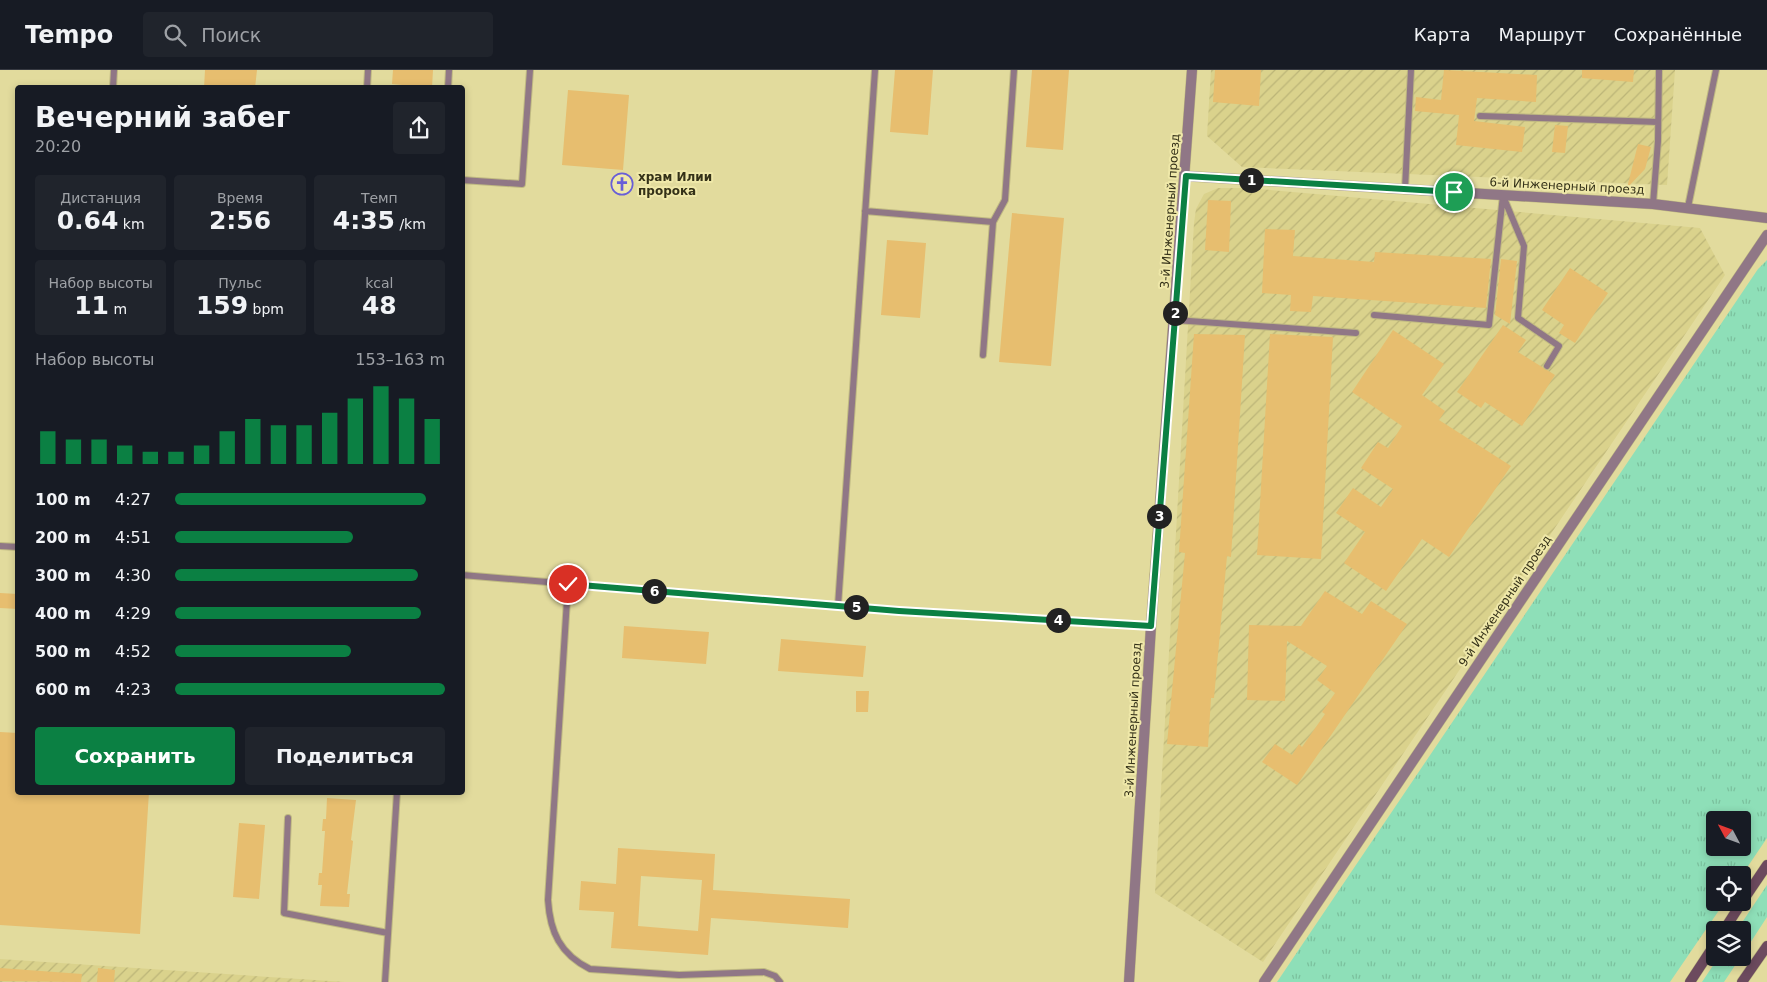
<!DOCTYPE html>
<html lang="ru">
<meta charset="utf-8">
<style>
:root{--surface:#171b24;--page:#20242c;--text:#f1f3f6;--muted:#9ea1a6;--line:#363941;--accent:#0b8043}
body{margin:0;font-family:"DejaVu Sans",sans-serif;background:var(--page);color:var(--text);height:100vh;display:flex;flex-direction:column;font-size:19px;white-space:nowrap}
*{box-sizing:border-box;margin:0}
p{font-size:16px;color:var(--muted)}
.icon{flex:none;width:28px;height:28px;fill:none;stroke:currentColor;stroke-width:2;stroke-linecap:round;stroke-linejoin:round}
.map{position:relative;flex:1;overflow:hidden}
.panel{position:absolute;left:15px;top:15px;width:450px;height:710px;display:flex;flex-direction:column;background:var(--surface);border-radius:5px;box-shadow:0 2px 8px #0003}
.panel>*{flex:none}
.needle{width:32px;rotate:311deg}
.buttons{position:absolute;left:1706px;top:741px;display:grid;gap:10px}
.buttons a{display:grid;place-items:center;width:45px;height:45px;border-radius:5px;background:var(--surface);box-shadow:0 2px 8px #0003;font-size:25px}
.pin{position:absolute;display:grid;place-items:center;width:42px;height:42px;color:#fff;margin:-21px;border:2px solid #fff;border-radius:50%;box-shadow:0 1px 5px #0007}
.km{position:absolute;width:25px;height:25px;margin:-12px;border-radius:50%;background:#222;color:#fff;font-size:14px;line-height:25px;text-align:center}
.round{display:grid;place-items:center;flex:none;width:52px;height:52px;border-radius:5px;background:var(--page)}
.overview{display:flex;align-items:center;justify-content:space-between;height:85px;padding:0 20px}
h1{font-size:28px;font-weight:700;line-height:38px}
.figures{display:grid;grid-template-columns:repeat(3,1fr);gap:8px;height:85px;padding:5px 20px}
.figures div{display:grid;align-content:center;border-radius:5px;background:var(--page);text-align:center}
.figures b{font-size:25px;font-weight:700}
.figures small{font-size:14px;font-weight:400}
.figures p{font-size:14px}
.chart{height:140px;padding:10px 20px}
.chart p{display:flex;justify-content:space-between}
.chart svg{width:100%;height:90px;margin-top:5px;stroke:var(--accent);stroke-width:6}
.primary-button{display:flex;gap:10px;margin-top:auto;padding:10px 20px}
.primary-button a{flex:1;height:58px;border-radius:5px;background:var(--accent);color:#fff;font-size:20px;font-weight:700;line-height:58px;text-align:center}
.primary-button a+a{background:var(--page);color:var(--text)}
ul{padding:0 20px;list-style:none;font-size:16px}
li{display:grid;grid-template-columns:80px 60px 1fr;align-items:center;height:38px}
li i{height:12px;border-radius:6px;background:var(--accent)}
header{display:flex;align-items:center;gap:30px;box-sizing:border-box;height:70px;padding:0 25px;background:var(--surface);border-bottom:1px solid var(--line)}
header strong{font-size:24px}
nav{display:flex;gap:28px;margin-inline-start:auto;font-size:18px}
.search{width:350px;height:45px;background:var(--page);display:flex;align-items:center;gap:12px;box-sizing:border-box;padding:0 18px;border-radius:5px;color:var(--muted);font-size:19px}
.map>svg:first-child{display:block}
</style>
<header>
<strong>Tempo</strong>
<div class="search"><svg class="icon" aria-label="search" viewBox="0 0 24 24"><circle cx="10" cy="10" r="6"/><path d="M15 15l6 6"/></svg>Поиск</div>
<nav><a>Карта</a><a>Маршрут</a><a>Сохранённые</a></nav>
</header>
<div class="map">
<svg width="1767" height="912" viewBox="0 0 1767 912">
<defs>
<pattern id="industrial-furrows" width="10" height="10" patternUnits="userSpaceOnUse" patternTransform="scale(1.25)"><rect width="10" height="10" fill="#dad28c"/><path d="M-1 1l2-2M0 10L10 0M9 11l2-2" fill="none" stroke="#bcb578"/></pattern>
<pattern id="grass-tufts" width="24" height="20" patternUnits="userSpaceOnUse" patternTransform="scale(1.25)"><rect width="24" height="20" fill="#8edfb8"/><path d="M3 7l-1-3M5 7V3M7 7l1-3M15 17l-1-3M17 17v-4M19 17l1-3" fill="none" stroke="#7bc09d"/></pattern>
</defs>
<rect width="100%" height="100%" fill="#e2db9d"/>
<path fill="url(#industrial-furrows)" d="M1211 0H1675L1667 115 1242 97 1207 66Z
M1218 118H1248L1700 158 1725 205 1263 892 1155 823 1194 153 1196 139 1204 124Z
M0 889 345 912H0Z"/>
<path fill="url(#grass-tufts)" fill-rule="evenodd" d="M1767 190V768L1742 805H1715V832L1724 833 1670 912H1277L1758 199ZM1715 750H1742V778H1715Z
M1767 815V847L1743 884 1742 860H1737Z
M1718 888H1740L1724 912H1702Z"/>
<path fill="#e7be6f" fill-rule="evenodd" d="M205 0H257L255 18H204Z
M393 0H433L432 18 392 14Z
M895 0H933L928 65 890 62Z
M1032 0H1069L1063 80 1026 77Z
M1215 0H1261L1259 36 1213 32Z
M1444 0 1537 5 1536 32 1477 28 1474 51 1525 57 1522 82 1456 75 1459 45 1415 41 1416 27 1441 30Z
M1582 0H1634L1633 12 1582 8Z
M568 20 629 25 623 100 562 95Z
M1555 55 1568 56 1565 83 1552 82Z
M1638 74 1651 77 1645 99 1627 118Z
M1208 130 1231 131 1229 182 1205 180Z
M1012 143 1064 148 1051 296 999 292Z
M1265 159 1295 160 1293 186 1374 192 1375 182 1491 189 1486 238 1313 226 1311 242 1290 241 1291 225 1262 223Z
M887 170 926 173 920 248 881 245Z
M1501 189 1517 191 1510 254 1495 245Z
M1570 198 1608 223 1575 273 1559 263 1564 255 1542 240Z
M1503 255 1526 270 1518 282 1555 305 1522 356 1485 332 1481 338 1457 322Z
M1393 260 1444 294 1422 325 1445 341 1439 350 1511 396 1449 487 1422 469 1386 521 1344 493 1365 462 1336 443 1353 418 1381 437 1393 419 1361 398 1378 372 1388 378 1402 356 1352 322Z
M1194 264 1245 265 1231 487 1227 486 1214 628H1211L1208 677 1167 674 1185 483 1179 482Z
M1270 264 1333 267 1321 489 1257 485Z
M1325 521 1362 544 1371 531 1407 554 1297 715 1262 692 1275 674 1292 685 1299 674 1302 677 1325 644 1322 642 1335 623 1317 610 1327 596 1287 571 1285 631 1247 630 1249 555 1301 556Z
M0 523 18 524V539L0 538Z
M624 556 709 562 706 594 622 588Z
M781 569 866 576 863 607 778 601Z
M856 621H869L868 642H856Z
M0 662 18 663V722H149L140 864 0 855Z
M327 728 356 730 351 770 353 771 347 824H350L349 837 320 836 322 815H318L319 803H322L325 761H322L323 749H326Z
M239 753 265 755 259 829 233 827Z
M618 778 715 784 713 820 850 829 848 858 711 848 708 885 611 878 614 842 579 840 581 811 616 814ZM641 806 702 810 698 861 638 856Z
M0 898 82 904 81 912 0 911Z
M98 898 115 900 114 912H97Z"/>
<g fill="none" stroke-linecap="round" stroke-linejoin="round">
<g stroke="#bfb982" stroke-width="8">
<path id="lane" d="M113 18 114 0
M367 18 368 0
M448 18 449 0
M1480 46 1658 52
M462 110 522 114 530 0
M1405 119 1411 0
M1503 126 1524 176 1518 248 1559 276 1547 296
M1653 134 1658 71 1659 0
M1688 137 1716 0
M865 141 993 152 983 285
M993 152 1005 130 1014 0
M1374 245 1489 255 1503 125
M1175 250 1356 263
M0 476 18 477
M462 505 899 541 1151 556
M568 514 548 830C550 862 560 884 590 899L679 905 764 902 775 906 780 912
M838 536 875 0
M288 748 284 843 388 863
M385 912 397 722"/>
</g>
<g stroke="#bfb982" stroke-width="11">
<path id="street" d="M1186 106 1653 134 1767 148
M1129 912 1151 556 1192 0
M1264 912 1767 165"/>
</g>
<g stroke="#bfb982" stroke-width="11">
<path id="secondary" d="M1742 832 1767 795
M1724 860 1742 832
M1690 912 1715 874
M1742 912 1767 876"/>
</g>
<use href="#lane" stroke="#907786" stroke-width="6"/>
<use href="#street" stroke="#907786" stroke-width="10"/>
<use href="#secondary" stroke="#6c4a5e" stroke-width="10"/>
</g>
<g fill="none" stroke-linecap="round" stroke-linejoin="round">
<g stroke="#fff" stroke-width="10">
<path id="route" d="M568 514 899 541 1151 556 1186 106 1454 122"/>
</g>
<use href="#route" stroke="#0b8043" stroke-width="6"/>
</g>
<defs>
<g id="church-ring" transform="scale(1.125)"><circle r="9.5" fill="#efe8a9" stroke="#685ed7" stroke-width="1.5"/><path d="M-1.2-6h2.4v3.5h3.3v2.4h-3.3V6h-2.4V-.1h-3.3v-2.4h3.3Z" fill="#685ed7"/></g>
</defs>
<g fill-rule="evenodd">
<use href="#church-ring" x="622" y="114"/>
</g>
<g text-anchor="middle" stroke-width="4" stroke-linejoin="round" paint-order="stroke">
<g font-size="12" font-weight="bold" fill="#343118" stroke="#efe8a9" text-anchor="start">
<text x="638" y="111">храм Илии<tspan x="638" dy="14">пророка</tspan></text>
</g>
<g font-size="12" fill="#343118" stroke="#efe8a9">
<text transform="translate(1567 116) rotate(3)" y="4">6-й Инженерный проезд</text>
<text transform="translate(1170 141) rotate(-86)" y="4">3-й Инженерный проезд</text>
<text transform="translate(1505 531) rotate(-56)" y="4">9-й Инженерный проезд</text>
<text transform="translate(1133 650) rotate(-87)" y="4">3-й Инженерный проезд</text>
</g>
</g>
</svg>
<div class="buttons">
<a><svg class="needle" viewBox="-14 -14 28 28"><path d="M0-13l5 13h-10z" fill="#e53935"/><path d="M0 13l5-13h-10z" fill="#9ea1a6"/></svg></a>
<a><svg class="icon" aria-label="locate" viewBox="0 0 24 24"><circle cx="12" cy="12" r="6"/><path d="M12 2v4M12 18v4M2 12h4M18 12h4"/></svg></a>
<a><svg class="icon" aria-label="layers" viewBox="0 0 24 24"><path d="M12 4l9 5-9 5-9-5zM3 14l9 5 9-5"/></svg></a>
</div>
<div class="pin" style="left:1454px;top:122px;background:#1e9e55"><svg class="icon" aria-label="arrive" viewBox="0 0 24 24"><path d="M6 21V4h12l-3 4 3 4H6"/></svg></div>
<div class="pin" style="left:568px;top:514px;background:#d93025"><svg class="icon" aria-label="check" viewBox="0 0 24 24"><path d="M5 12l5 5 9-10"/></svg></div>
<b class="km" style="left:1251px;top:110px">1</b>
<b class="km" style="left:1175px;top:243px">2</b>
<b class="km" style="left:1159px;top:446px">3</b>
<b class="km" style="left:1058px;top:550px">4</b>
<b class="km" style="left:856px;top:537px">5</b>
<b class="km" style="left:654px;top:521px">6</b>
<section class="panel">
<div class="overview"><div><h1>Вечерний забег</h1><p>20:20</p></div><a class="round"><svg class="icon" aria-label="share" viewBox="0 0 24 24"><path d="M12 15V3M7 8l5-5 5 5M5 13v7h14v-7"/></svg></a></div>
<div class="figures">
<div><p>Дистанция</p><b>0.64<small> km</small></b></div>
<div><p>Время</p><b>2:56</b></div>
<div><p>Темп</p><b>4:35<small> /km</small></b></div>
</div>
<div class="figures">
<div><p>Набор высоты</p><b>11<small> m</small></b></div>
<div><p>Пульс</p><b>159<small> bpm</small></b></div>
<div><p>kcal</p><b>48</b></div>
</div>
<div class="chart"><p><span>Набор высоты</span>153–163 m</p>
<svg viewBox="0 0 160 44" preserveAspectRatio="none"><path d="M5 44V28M15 44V32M25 44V32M35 44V35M45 44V38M55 44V38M65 44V35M75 44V28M85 44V22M95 44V25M105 44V25M115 44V19M125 44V12M135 44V6M145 44V12M155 44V22"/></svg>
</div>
<ul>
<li><b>100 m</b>4:27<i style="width:93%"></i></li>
<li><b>200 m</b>4:51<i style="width:66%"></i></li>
<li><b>300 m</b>4:30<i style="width:90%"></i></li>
<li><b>400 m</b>4:29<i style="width:91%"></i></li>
<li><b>500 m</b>4:52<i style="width:65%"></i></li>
<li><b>600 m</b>4:23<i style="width:100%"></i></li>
</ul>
<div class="primary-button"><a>Сохранить</a><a>Поделиться</a></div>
</section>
</div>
